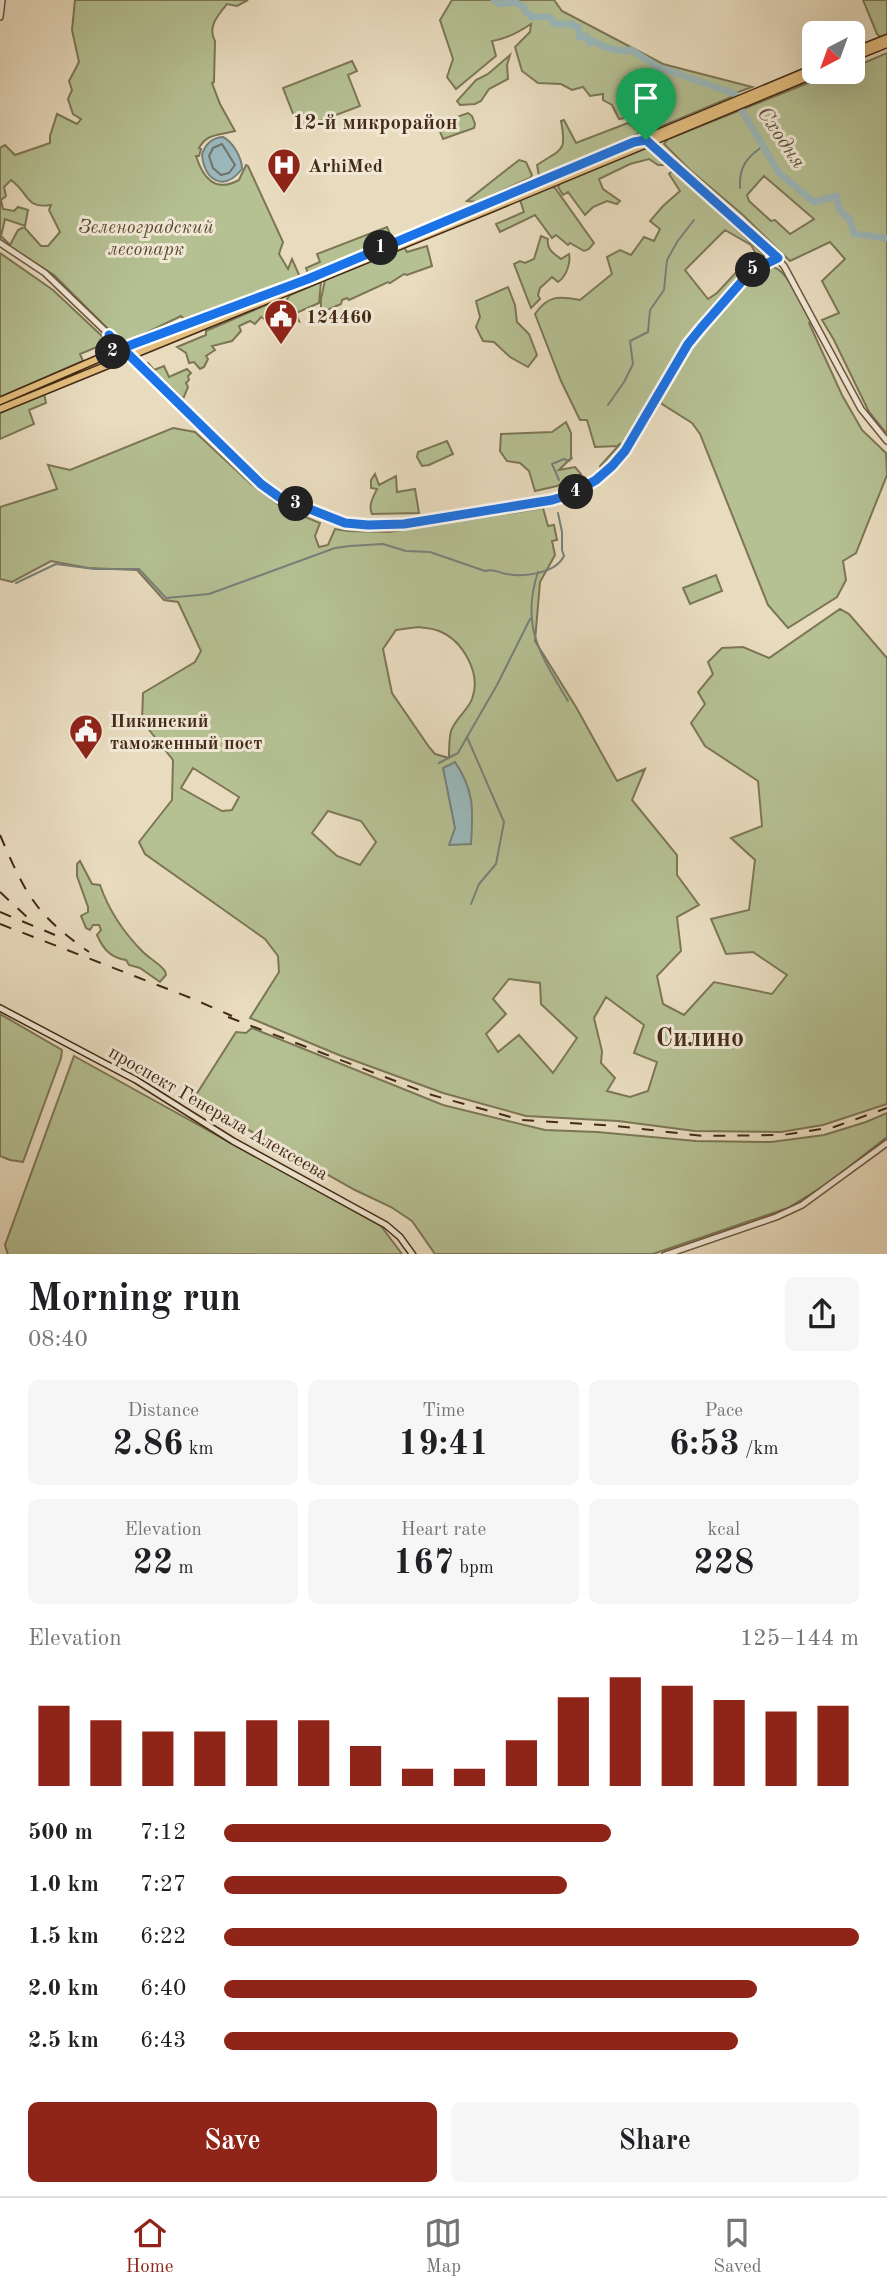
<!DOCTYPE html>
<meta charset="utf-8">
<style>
:root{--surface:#fff;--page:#f6f6f6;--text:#202124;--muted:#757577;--line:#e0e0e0;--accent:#8f2418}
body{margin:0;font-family:"Old Standard TT",serif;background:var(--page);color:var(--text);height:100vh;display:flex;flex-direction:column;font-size:26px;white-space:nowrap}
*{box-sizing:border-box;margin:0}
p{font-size:23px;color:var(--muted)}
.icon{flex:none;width:38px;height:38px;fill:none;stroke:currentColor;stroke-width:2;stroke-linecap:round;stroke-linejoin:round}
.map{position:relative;height:1254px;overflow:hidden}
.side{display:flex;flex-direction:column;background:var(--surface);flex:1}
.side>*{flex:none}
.needle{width:46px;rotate:221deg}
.controls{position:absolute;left:802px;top:21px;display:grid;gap:14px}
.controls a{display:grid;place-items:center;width:63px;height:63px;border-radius:10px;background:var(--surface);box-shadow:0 7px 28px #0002;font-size:35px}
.pin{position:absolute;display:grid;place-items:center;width:60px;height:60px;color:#fff;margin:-72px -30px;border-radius:50% 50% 50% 0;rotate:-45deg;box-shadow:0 0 7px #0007}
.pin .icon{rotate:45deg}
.km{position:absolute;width:35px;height:35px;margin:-18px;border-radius:50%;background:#222;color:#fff;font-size:19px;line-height:35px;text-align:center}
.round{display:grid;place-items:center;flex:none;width:74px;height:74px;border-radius:10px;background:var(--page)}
.overview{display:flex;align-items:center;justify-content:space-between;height:119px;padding:0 28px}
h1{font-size:38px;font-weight:800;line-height:52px}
.metrics{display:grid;grid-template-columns:repeat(3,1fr);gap:10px;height:119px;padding:7px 28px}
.metrics div{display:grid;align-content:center;border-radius:10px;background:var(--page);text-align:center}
.metrics b{font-size:35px;font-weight:800}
.metrics small{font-size:19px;font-weight:400}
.metrics p{font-size:19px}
.chart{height:196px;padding:14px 28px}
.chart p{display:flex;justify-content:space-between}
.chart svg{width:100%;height:126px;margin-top:7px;stroke:var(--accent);stroke-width:6}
.cta{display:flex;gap:14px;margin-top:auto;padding:14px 28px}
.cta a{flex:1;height:80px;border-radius:10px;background:var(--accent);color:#fff;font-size:28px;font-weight:800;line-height:80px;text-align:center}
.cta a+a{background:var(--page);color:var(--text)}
ul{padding:0 28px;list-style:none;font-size:23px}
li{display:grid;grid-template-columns:112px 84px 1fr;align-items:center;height:52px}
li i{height:18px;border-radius:9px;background:var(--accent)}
.menu{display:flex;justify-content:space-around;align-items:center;height:98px;border-top:2px solid var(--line);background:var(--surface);font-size:19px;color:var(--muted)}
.menu a{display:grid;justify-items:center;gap:4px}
.menu .on{color:var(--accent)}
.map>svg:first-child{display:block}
</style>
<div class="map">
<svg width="887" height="1255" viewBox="0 0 887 1255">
<rect width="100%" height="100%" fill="#e8dbbe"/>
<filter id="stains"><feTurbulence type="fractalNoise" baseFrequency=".00286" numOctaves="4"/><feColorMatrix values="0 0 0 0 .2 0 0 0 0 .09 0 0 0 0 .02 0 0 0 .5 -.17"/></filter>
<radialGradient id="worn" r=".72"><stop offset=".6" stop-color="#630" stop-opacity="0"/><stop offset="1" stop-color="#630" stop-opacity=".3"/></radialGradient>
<path fill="#b5c093" stroke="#7c7655" stroke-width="2" fill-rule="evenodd" d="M75 0H248L237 6 227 4C218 15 207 27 215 41L214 82 212 83 220 104 235 131C220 135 207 133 199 148L201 149 199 156H196C203 178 215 193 239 180L246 165 248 166 283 242 279 254 288 269 292 259 300 277 184 319 181 316 123 344 54 275 0 241V148L5 145 15 155 50 143V136L57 114 77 124 81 119 73 114 68 99 72 90 69 81 79 62 72 30ZM11 180C30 194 25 209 51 205L49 210 60 232 48 246H41L24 227 18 230 10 245 1 236 5 219 25 226 28 210 18 207 14 211 3 209 1 200 6 196 4 187Z
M452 0H554L562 11 663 64 752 87 733 94 734 96 648 132 629 117 619 119 612 105 603 100V94L590 96 583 87 572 90 561 84 538 83 522 71 515 47 530 32 531 24C519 32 507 39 492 41L496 56 456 89 447 77 453 59 440 20Z
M863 0H887V36L881 38 877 34Z
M887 53V434L869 412 834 340 822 320 839 313 822 281 845 259 830 242 790 261 743 215 690 170 664 144 668 139 833 73 852 72V68ZM764 176 814 219 790 234 775 220 771 221 749 201 747 195Z
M510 55 507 65 508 79 489 89 481 101 475 104 460 105 457 101 476 80 488 74Z
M352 61 357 71 348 75 360 106 299 129 283 88Z
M468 113 472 116 475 124 474 128 443 139 437 124Z
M564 120 576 143 628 123 638 131V134L539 176 537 165C562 148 567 153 561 121Z
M643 149H647L668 165H658L649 159 630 164 599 179 603 189 620 201 617 204 607 201 593 207 585 215 568 192 563 195 558 187 560 183Z
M519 160 526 162 532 175 530 178 477 202 467 201Z
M671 172 676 173 765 256 750 268 691 337 631 436 620 453 605 469 601 470 600 466 621 443 617 446 595 447 587 420H580L561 381 535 314C548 295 559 296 580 300L612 274 607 257 620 250 631 255 644 237 654 241 660 229 650 221 663 206 680 191 669 174ZM725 230 751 245 755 252 717 293 708 299 685 270Z
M551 187 555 188 594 243 589 249 584 251 570 243 568 245 556 235 552 238 535 215 500 232 496 224 524 212 520 200Z
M387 227 391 236 382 240V243L311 274 308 273 306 268 320 262 317 254Z
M541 236 548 239C546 249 554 254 561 259L569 254C571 263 566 277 558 282L552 277 540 288 538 295 540 299 531 308 514 264 520 261 525 263 534 259Z
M427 246 432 266 407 275 404 274 390 283 388 282 349 300 347 298 342 300 341 304 325 311 321 309V299L325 280 404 247 407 252Z
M0 253 53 290 104 338V344L80 354 83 361 0 397Z
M773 267C788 270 804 308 812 322L809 323 842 395 862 430 886 453 887 475 856 553 843 561 846 580 837 597 788 628 768 605 700 434 692 423 662 404 660 400 685 354 750 275Z
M321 282 319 303 296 313 299 321 293 317 287 299 290 295Z
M508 287 515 305 517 322 529 334 537 355 528 367 510 357 494 342 483 341 476 327 480 317 476 301Z
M280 299 284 302 285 310 278 317 273 313 266 320 261 317 255 324 250 321 239 326 241 331 232 341 212 346 215 350 206 356 208 359 204 367 200 369 194 362 189 363 186 353 177 347 206 335V331Z
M148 363 154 370 164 366 169 377 187 369 191 373 188 376 189 380 186 383 188 387 183 399 146 364Z
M44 393 46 403 29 410 34 424 0 439V413Z
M566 422 571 433V458L559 470 575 467 581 474 557 486 535 491 529 471 520 463 507 461 500 451 501 434 552 432Z
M173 428 195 432 251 484 283 508 320 523 315 536 319 547 328 545 335 529 348 531 389 532 543 508 548 526 554 525 557 540 552 541 555 555 540 582 535 641 576 707 617 781 645 769 632 800 677 855V875L699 905 677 917 681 951 657 976 663 1004 684 1015 714 982 772 994 787 975 753 952 726 954 711 919 749 910 755 860 731 838 762 826 758 781 705 746 691 723 705 704 698 692 713 674 708 662 722 648 743 647 769 658 840 609 849 614 887 658V1104L823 1125 781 1132 695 1131 618 1121 526 1116 443 1093 339 1055 250 1018 279 972 278 956 265 939 145 854 139 842 172 800 173 760 142 721 143 693 195 662 201 651 178 602 164 600 137 570 88 568 51 561 12 582 0 579V507L57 489 48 465 70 470ZM418 627C425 628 433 628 439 631 462 640 482 673 472 699 468 710 455 719 451 731 449 739 449 750 449 758L435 754 429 747 392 693 383 649 396 630ZM193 768 239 797 232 810 222 811 181 788ZM328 811 361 821 376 842 360 865 337 856 312 833ZM509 979 540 983 541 1004 577 1038 553 1073 519 1035 498 1052 486 1034 506 1014 493 999ZM606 997 644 1025 634 1053 657 1062 648 1091 630 1097 607 1091 615 1078 601 1063 602 1051 594 1018Z
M447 441 453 454 429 465 422 466 417 457 418 452Z
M375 474 379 485 396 476 397 492 415 489 419 513 372 514C368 506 373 497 377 489L371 488V480Z
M716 575 722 591 690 604 683 588Z
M80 861 92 884 100 885C109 911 124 933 143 952 150 959 159 963 165 971L166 975 160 982 140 968 129 965 126 960C111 958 103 949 97 935L101 930 99 925H93L90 930 86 928 81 916 88 912V907L77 876V864Z
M0 1014 62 1050 61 1058 23 1162 10 1160 0 1156Z
M252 1028 443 1105 545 1130 597 1132 696 1141 771 1142 824 1135 866 1122 887 1113V1137L827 1184 788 1208 653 1254H435L412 1221 391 1207 355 1190 236 1123 196 1095 236 1032 246 1033Z
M74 1056 381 1226 402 1254 8 1255 5 1245Z"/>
<path fill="#9bb9bc" stroke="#78807a" stroke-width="2" d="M223 137C233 142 242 158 242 169 224 192 205 181 202 155 205 144 211 138 223 137Z
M455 762C475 792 473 810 471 844L449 845 455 828 443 768Z"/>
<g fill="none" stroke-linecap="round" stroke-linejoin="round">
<path stroke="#70726a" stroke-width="2" d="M222 144 235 165 229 173 221 175 213 168 209 156 213 148Z"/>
<path stroke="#78807a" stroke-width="2" d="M740 188C739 167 746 158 763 146
M608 405 624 382 633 364 630 341 648 332 650 310 664 290 667 260 677 242 694 220
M559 480 552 464 564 459 569 461 572 458
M538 572C520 627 541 655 568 701
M16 583 56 564 95 569H139L166 598 209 594 335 548 350 546 383 544 406 551 430 552 485 571C495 568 498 573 507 574 524 577 555 574 564 556L562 550V532L558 513
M439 763 458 753 467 737
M471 904 479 884 496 864 504 822 467 737 497 685 530 619"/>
<path stroke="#9bb9bc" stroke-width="7" d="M494 0 500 4 514 2 523 6 525 11 532 17H548L552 19 554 24H571L579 28V37L586 36 590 43 593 41C603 47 620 53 631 50L658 67 735 94
M741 109 779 173 814 202 837 196 839 209 850 220 854 234 887 238"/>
<g stroke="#6d5741" stroke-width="8">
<path id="tertiary" d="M0 17 2 0
M647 140 767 247 784 266 861 409 887 441
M0 243 45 273 123 348
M130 356 261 484 284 500 332 519 351 524 368 525 404 524 560 497 588 485 617 461 632 439 688 344 751 271 778 258
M665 1255 776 1217 802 1205 887 1143"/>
</g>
<g stroke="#442b17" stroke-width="8">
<path id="secondary" d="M0 1008 136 1080 233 1141 386 1225 400 1237 413 1255"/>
</g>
<g stroke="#442b17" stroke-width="9">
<path id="primary" d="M852 52 887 38
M852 58 887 44
M0 401 123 348 308 279 814 68
M0 409 488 210 820 72"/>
</g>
<use href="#tertiary" stroke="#f0e8d5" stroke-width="5"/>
<use href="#secondary" stroke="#f0e8d5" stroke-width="5"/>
<use href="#primary" stroke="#e4be7f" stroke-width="6"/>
<path stroke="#442b17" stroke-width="2" stroke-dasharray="12 12" stroke-linecap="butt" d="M0 835C26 895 35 914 89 952
M0 892 28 918
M0 912 55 935
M0 924 191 998 232 1016
M228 1017 432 1095 521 1120 616 1126 703 1136 783 1135 834 1127 887 1108"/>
</g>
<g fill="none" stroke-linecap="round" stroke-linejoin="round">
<g stroke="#fff" stroke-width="14">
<path id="route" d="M646 140 634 142 308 279 136 343 104 356 111 344 109 335 122 348 261 484 279 497 345 523 368 525 404 524 552 500 572 494 596 480 612 466 625 451 688 344 701 328 751 271 778 258 646 140"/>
</g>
<use href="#route" stroke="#1a73e8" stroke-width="9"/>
</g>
<defs>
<g id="hospital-pin" transform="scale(1.75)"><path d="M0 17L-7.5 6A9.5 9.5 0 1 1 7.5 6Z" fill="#8f2418" stroke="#f0e8d5"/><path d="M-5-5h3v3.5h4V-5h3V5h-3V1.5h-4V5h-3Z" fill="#fff"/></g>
<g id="civic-pin" transform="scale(1.75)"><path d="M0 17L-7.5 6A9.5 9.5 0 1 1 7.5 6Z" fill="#8f2418" stroke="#f0e8d5"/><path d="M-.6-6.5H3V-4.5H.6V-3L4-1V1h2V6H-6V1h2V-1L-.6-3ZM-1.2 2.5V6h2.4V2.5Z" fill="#fff"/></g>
</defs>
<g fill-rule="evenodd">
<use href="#hospital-pin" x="284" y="165"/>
<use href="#civic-pin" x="281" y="316"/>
<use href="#civic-pin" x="86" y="731"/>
</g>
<g text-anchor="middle" stroke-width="6" stroke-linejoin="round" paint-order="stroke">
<g font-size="19" font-weight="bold" fill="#442b17" stroke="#f0e8d5" text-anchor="start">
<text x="308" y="172">ArhiMed</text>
<text x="306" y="323">124460</text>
<text x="110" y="727">Пикинский<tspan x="110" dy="22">таможенный пост</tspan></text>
</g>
<g font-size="19" font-style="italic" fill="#5b4930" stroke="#f0e8d5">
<text x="146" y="233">Зеленоградский<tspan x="146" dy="22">лесопарк</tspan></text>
</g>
<g font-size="19" fill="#442b17" stroke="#f0e8d5">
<text transform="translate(219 1112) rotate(30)" y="7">проспект Генерала Алексеева</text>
</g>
<g font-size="21" font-weight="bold" fill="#442b17" stroke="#f0e8d5">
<text x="375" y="129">12-й микрорайон</text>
</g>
<g font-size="21" font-style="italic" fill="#5a4e40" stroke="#f0e8d5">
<text transform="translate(782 137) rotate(56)" y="7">Сходня</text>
</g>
<g font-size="26" font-weight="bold" fill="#442b17" stroke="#f0e8d5">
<text x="700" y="1046">Силино</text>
</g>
</g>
<rect width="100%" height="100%" filter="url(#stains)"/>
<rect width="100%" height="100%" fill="url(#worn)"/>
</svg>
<div class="controls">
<a><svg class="needle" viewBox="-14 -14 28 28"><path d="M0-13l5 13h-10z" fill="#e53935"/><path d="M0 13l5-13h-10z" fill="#757577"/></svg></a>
</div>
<div class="pin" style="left:646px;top:140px;background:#1e9e55"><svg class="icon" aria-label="arrive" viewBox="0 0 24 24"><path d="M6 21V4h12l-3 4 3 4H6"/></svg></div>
<b class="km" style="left:381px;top:248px">1</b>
<b class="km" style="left:113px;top:352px">2</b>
<b class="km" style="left:296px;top:504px">3</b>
<b class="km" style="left:576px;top:492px">4</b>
<b class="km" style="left:753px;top:270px">5</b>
</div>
<section class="side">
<div class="overview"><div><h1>Morning run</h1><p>08:40</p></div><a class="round"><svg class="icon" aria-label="share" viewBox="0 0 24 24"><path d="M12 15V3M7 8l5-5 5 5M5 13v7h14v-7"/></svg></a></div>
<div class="metrics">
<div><p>Distance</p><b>2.86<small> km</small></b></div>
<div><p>Time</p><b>19:41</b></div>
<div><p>Pace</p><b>6:53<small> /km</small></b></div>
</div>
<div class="metrics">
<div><p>Elevation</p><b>22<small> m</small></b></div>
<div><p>Heart rate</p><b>167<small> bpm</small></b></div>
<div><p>kcal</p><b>228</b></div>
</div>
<div class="chart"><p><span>Elevation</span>125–144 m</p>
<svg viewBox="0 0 160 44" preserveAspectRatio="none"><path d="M5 44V16M15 44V21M25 44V25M35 44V25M45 44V21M55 44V21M65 44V30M75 44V38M85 44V38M95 44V28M105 44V13M115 44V6M125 44V9M135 44V14M145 44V18M155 44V16"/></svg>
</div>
<ul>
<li><b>500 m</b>7:12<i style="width:61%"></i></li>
<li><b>1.0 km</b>7:27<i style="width:54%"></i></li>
<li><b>1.5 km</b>6:22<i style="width:100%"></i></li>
<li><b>2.0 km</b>6:40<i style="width:84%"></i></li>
<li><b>2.5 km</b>6:43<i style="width:81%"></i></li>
</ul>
<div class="cta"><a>Save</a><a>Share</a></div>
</section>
<nav class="menu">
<a class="on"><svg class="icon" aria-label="home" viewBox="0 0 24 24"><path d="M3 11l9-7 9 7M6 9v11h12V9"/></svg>Home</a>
<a><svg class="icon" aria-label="map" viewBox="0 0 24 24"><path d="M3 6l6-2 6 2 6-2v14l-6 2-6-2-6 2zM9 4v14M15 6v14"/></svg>Map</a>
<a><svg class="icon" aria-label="saved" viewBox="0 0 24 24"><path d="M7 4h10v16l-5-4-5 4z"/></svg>Saved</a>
</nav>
